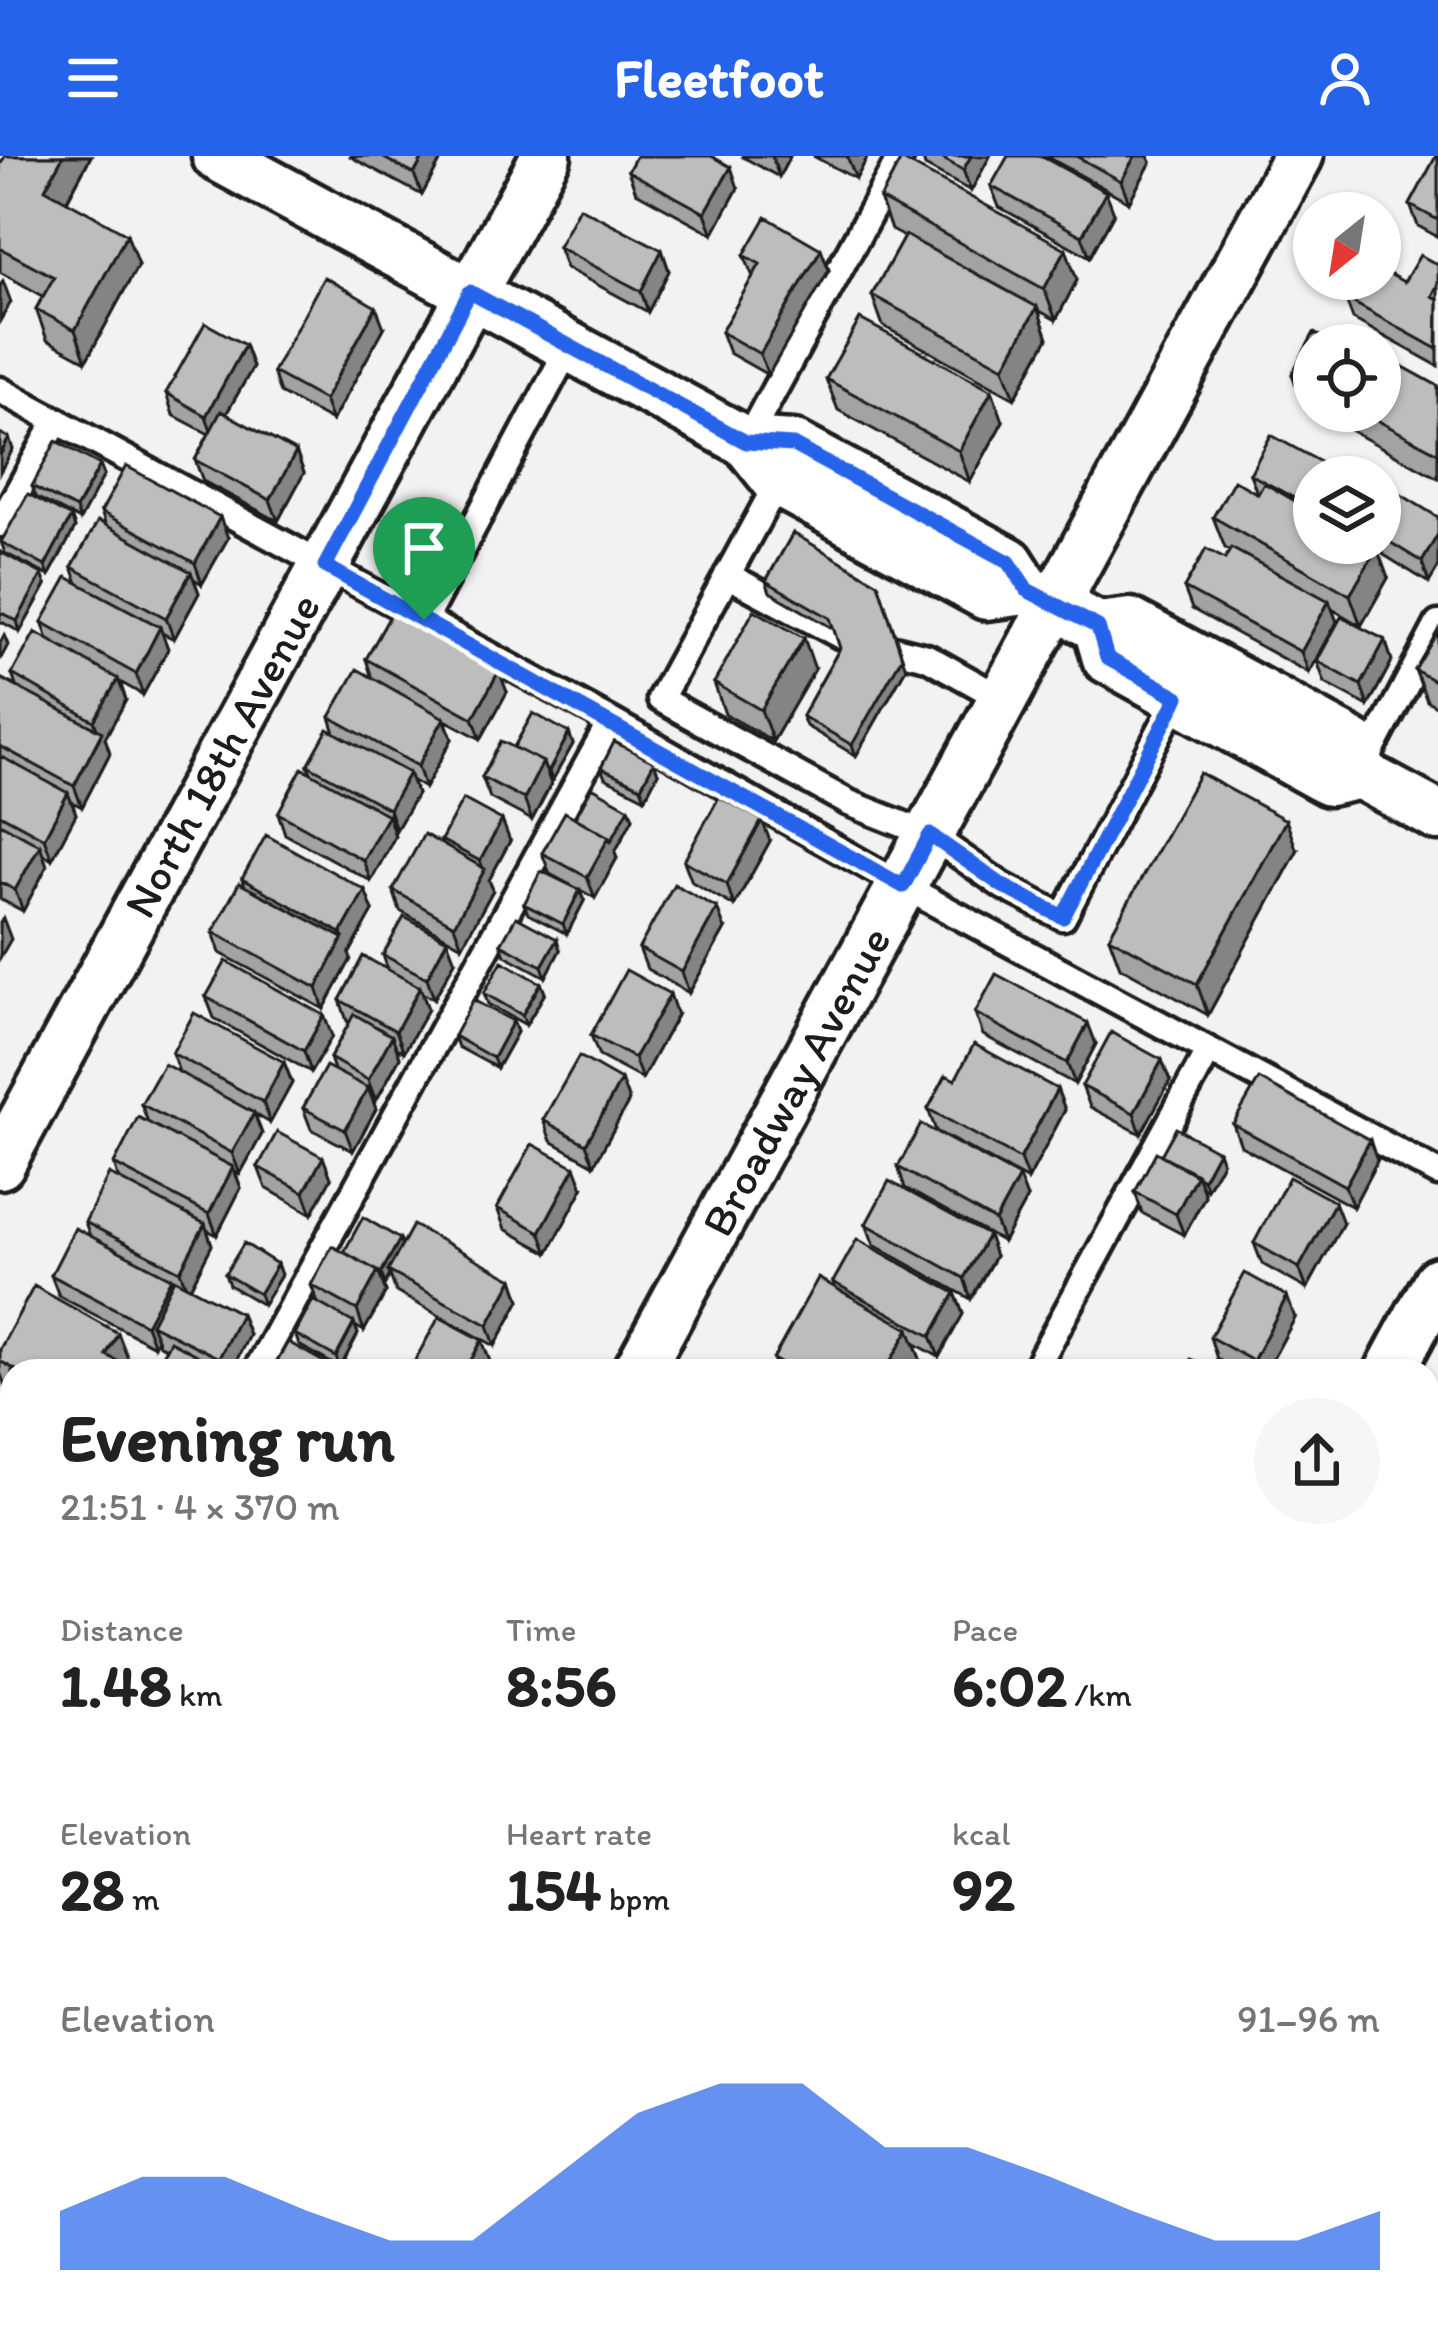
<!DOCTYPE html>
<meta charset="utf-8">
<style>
:root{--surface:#fff;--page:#f6f6f6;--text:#222;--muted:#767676;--accent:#2563eb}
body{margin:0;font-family:Itim,sans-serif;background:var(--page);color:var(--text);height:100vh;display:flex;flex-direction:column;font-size:45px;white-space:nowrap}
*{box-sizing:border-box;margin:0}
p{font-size:39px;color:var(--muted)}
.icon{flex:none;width:66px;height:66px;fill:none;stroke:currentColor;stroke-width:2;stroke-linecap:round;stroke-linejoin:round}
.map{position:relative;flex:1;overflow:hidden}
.sheet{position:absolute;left:0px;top:1203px;width:1440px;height:975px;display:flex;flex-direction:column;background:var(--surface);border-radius:36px 36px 0 0;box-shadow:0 3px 9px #0004}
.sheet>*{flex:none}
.needle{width:78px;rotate:210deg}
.tools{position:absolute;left:1293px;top:36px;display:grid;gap:24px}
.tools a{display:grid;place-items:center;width:108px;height:108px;border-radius:50%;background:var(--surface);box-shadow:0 3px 9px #0004;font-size:60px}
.pin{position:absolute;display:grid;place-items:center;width:102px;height:102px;color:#fff;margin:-123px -51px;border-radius:50% 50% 50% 0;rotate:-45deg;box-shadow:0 0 12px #0007}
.pin .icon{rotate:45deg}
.round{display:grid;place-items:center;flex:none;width:126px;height:126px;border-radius:63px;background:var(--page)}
.summary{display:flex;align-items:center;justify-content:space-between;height:204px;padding:0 60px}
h1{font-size:66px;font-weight:700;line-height:90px}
.figures{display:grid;grid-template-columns:repeat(3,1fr);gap:18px;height:204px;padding:12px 60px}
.figures div{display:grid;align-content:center}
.figures b{font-size:60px;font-weight:700}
.figures small{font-size:33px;font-weight:400}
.figures p{font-size:33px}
.chart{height:336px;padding:24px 60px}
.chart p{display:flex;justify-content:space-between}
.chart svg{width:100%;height:216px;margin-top:12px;fill:var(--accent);opacity:.7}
header{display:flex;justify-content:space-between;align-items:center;height:156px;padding:0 60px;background:var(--accent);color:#fff;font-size:54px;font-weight:700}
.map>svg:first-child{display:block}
</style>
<header><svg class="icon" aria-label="menu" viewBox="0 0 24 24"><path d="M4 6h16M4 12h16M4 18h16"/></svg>Fleetfoot<svg class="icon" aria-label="person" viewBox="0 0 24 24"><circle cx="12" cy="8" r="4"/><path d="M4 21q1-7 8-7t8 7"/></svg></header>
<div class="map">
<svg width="1438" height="2176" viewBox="0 0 1438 2176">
<rect width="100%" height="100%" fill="#f2f2f2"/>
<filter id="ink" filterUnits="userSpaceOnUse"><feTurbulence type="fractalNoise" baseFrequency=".00833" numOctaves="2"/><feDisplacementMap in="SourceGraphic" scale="24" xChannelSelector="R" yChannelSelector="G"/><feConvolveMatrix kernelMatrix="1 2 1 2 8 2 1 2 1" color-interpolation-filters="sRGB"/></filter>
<g filter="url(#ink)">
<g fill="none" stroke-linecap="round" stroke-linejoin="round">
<g stroke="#1c1c1c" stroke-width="33">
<path id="service" d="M0 234 611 565 903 730 1438 1017
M746 286 901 0
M778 326 660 543 849 647 930 679 1003 730 1063 761 1178 541
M0 368 57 264
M727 419 841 480 927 501 1004 544
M424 464 569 191
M1364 609 1438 468
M256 1215 611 565
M1034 1215 1209 894
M0 1680 12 1659
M1428 1797 1438 1779
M507 2176 513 2166"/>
</g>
<g stroke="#1c1c1c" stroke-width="57">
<g id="minor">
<path d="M217 0 746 286 778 326 986 439 1027 434"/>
<path d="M746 286 793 289 1009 406 1027 434 1098 471 1130 467 1341 581 1357 591 1360 618"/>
<path d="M1098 471 1107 502 1329 625 1360 618 1438 660"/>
<path id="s1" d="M0 1008 546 0"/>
<path id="s2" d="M638 1215 1298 0"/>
<path d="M1390 1215 1438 1126"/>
<path d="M0 1339 12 1346"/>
<path d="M1428 2118 1438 2123"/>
<path d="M113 2176 119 2166"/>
<path d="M864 2176 870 2166"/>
</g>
</g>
<use href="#service" stroke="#fff" stroke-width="24"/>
<use href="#minor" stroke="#fff" stroke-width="48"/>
</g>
<path fill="#a3a3a3" stroke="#1c1c1c" stroke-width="3" d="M5 0H91L67 45 138 109 86 205 47 184 36 153 43 140 0 116V9Z
M349 0H443L422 39Z
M741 0H790L779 21Z
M813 0H868L856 23Z
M922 0H990L971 35 925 10Z
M1046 0H1148L1151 6 1129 46Z
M1438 0V81L1418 70 1410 49Z
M628 15 738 32 713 78 636 36Z
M991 30 1114 57 1090 101 999 51Z
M880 43 1077 124 1056 164 1038 154 1048 182 1015 242 883 170 872 139 904 81 891 74Z
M558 91 662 94 669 115 648 156 566 112Z
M821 93 829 114 768 219 729 197 721 176 753 121 744 99Z
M1438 109V210L1353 163 1345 142 1404 126Z
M384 172 332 265 280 237 273 216Z
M1314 177 1334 188 1341 177 1363 189H1314V254L1303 248 1292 218Z
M245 189 253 211 226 258 296 296 304 317 278 365 203 325 195 304 209 278 173 259 166 237Z
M826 223 1003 265 970 326 838 254Z
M1438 230V322L1315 255H1380Z
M100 309 104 319 80 364 36 341 32 330Z
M1250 318 1314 321V387L1388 422 1361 470 1332 453 1337 466 1309 517 1192 453 1184 432 1225 403 1230 395 1225 392 1213 361 1257 337Z
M101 356 228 382 202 428 194 423 199 437 174 483 162 477 168 493 143 539 120 526 126 544 105 582 110 597 82 651 72 646 76 658 52 703 43 698 47 710 23 755 0 743V522L16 530 12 518 48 483 42 466 78 427 72 411 106 370Z
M71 361 75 372 49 420 5 397 1 386Z
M1438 361 1429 427 1384 399 1379 387 1380 371Z
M793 377 906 512 856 600 806 570 802 560 840 492 834 473 770 436 766 425Z
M0 396 46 429 20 476 0 465Z
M1438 475V551L1427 545 1415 514Z
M1385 484 1392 505 1368 550 1325 527 1317 505Z
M366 503 507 536 481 583 445 564 452 583 425 632 411 624 417 638 396 674 393 672 395 680 371 725 285 678 278 657 311 617 308 609 335 577 330 561 372 522Z
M815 513 773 585 725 558 714 527Z
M569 577 573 588 552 625 549 624 551 628 532 664 490 642 482 621 514 591Z
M601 612 658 617 645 642 605 622Z
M629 652 633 662 615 696 617 702 595 742 550 718 542 697 575 662Z
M441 684 510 685 489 724 493 734 462 790 400 755 393 734 442 689Z
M770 685 734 750 692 726 684 705Z
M1297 695 1208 859 1120 811 1109 781Z
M242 723 373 755 349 798 351 803 324 853 220 797 213 776 244 730Z
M584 745 567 778 528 758 524 748Z
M725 773 689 837 647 813 639 792Z
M501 788 560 794 546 821 505 799Z
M383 799 455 805 434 843 422 837 428 853 404 896 397 892 400 901 376 945 372 943 376 953 353 995 311 973 303 952 334 914 330 902 350 866 347 865 340 844 388 814Z
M541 827 545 837 526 869 488 848 484 837Z
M206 841 332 880 311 916 214 862Z
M975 857 1096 888 1075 928 983 879Z
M677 859 642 923 599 900 591 879Z
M513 865 517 876 497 912 458 891 454 880Z
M172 897 284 906 292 927 270 967 255 958 262 978 240 1018 235 1016 241 1032 217 1079 207 1074 212 1089 190 1132 241 1158 249 1179 231 1215H154L166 1192 159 1189 157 1183 154 1190 59 1140 51 1119 90 1080 85 1066 119 1024 114 1008 148 966 141 948 179 916Z
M621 924 629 945 594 1009 551 985 543 964Z
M955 924 1057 933 1065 954 1028 1024 936 975 928 953Z
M1170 925 1141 978 1090 951 1082 930Z
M1233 968 1377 1005 1353 1051 1241 990Z
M1161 999 1222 1006 1207 1033 1202 1031 1205 1040 1184 1079 1142 1057 1135 1036Z
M258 1011 331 1022 312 1058 266 1032Z
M898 1011 1027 1042 1003 1086 905 1032Z
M583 1032 548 1097 505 1073 497 1052Z
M1343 1067 1307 1133 1262 1108 1254 1087Z
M866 1068 995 1100 971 1143 874 1089Z
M400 1083 403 1089 513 1123 520 1144 495 1190 396 1136 390 1119 385 1128 383 1127 386 1136 364 1175 355 1170 358 1178 340 1212 299 1189 295 1178 318 1147 311 1129 344 1096Z
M277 1108 281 1119 263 1149 229 1129 225 1118Z
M833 1126 955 1137 963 1158 939 1201 914 1187 920 1203 913 1215H778L773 1203 835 1132Z
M1295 1162 1266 1215H1240L1217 1203 1210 1181Z
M0 1193 130 1208 128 1211 129 1215H12V1236L6 1233 0 1216Z
M1438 1311V1355L1434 1353 1428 1336V1329Z
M1438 1587V1656L1428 1651V1594Z
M12 1681V1723L2 1716 0 1712V1702Z
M1438 1794V1834L1428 1828V1811Z
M1428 1829 1438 1834V1904L1428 1899Z
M1428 1951 1438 1957V2048L1428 2043Z
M0 1969 12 1976V2050L0 2043Z
M275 2166 368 2167 363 2176H270Z
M629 2166H730L734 2176H632Z
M950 2166H1057L1074 2176H953Z
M1100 2166H1154L1149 2176H1118Z
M1182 2166H1205L1200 2176Z
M1217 2166H1395L1397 2171 1405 2176H1221Z"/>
<path fill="#848484" stroke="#1c1c1c" stroke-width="3" d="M63 0H91L56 64 45 33Z
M424 0H443L422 39 414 18Z
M772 0H790L779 21Z
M847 0H868L856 23Z
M971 0H990L971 35 963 14Z
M1135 0H1148L1151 6 1129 46 1121 25Z
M731 11 738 32 713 78 705 57Z
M1106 36 1114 57 1090 101 1082 80Z
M127 78 138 109 86 205 75 174Z
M821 93 829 114 768 219 760 198Z
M1066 93 1077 124 1056 164 1044 133Z
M662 94 669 115 648 156 641 135Z
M3 125 11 146 0 165V130Z
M376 151 384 172 332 265 324 244Z
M1037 151 1048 182 1015 242 1004 211Z
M245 189 253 211 213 281 206 260Z
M992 234 1003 265 970 326 959 295Z
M9 282 13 293 0 316V299Z
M296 296 304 317 278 365 270 344Z
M100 309 104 319 80 364 76 353Z
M71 361 75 372 49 420 45 410Z
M220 361 228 382 202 428 195 407Z
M1438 378V412L1429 427 1422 406Z
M1377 392 1388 422 1361 470 1350 439Z
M191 416 199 437 174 483 166 462Z
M42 418 46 429 20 476 17 465Z
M878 427 906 512 856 600 852 589Z
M1329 445 1337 466 1309 517 1301 496Z
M160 471 168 493 143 539 136 518Z
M4 479 8 489 0 504V487Z
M804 482 815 513 773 585 761 554Z
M1385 484 1392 505 1368 550 1361 529Z
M499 515 507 536 481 583 473 562Z
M118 523 126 544 105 582 110 597 82 651 74 630 100 581 94 565Z
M444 562 452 583 425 632 418 610Z
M569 577 573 588 552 625 549 615Z
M543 606 551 628 532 664 524 643Z
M654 606 658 617 645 642 641 631Z
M409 617 417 638 396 674 389 653Z
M68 637 76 658 52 703 44 682Z
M629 652 633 662 615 696 617 702 595 742 587 721 609 681Z
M388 659 395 680 371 725 363 704Z
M502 664 510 685 489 724 493 734 462 790 454 769 484 715 480 705Z
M762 664 770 685 734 750 727 728Z
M1286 664 1297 695 1208 859 1197 828Z
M40 689 47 710 23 755 15 734Z
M365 734 373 755 349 798 351 803 324 853 317 832 343 782 341 777Z
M580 734 584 745 567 778 563 768Z
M717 752 725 773 689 837 682 816Z
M3 762 11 783 0 802V767Z
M557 783 560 794 546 821 542 810Z
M447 784 455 805 434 843 427 822Z
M541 827 545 837 526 869 522 859Z
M420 831 428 853 404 896 396 875Z
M670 838 677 859 642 923 634 902Z
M324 859 332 880 311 916 304 895Z
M513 865 517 876 497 912 493 902Z
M1088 867 1096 888 1075 928 1067 907Z
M392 880 400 901 376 945 368 924Z
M1162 904 1170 925 1141 978 1134 957Z
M284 906 292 927 270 967 263 946Z
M621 924 629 945 594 1009 586 988Z
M368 932 376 953 353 995 345 974Z
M1057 933 1065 954 1028 1024 1020 1003Z
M254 957 262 978 240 1018 232 997Z
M1370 984 1377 1005 1353 1051 1345 1030Z
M1218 995 1222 1006 1207 1033 1203 1023Z
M323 1001 331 1022 312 1058 304 1036Z
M233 1011 241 1032 217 1079 209 1058Z
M575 1011 583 1032 548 1097 540 1076Z
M1197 1018 1205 1040 1184 1079 1176 1058Z
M1019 1021 1027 1042 1003 1086 995 1065Z
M1335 1046 1343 1067 1307 1133 1299 1112Z
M205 1068 212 1089 188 1136 180 1115Z
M988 1079 995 1100 971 1143 964 1122Z
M400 1083 404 1093 388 1115 390 1119 385 1128 381 1117Z
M277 1108 281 1119 263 1149 259 1138Z
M378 1115 386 1136 364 1175 357 1154Z
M171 1122 178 1143 151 1168 157 1183 154 1190 146 1169Z
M513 1123 520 1144 495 1190 488 1169Z
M955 1137 963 1158 939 1201 931 1180Z
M1287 1140 1295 1162 1266 1215H1256L1253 1205Z
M241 1158 249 1179 231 1215H224L219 1202Z
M354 1167 358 1178 340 1212 336 1201Z
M909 1173 920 1203 913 1215H885Z
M118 1177 130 1208 128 1211 129 1215H112L106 1199Z
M482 1184 490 1205 484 1215H465Z
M1438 1413V1448L1428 1467V1431Z
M12 1427V1462L0 1483V1448Z
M1438 1699V1717L1428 1735V1717Z
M3 1783 7 1794 0 1806V1789Z
M3 2059 11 2080 0 2100V2065Z
M349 2166H368L363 2176H346Z
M727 2166H730L734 2176H722Z
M1133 2166H1154L1149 2176H1137Z"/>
<path fill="#bdbdbd" stroke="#1c1c1c" stroke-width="3" d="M5 0H63L45 33 127 78 75 174 36 153 54 121 0 92V9Z
M380 0H424L414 18Z
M636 0H711L731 11 705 57 628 15Z
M938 0H971L963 14Z
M1008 0H1041L1106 36 1082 80 991 30Z
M1076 0H1135L1121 25Z
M1436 0H1438V64L1410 49Z
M901 3 1066 93 1044 133 880 43Z
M579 51 662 94 641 135 558 91Z
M766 61 821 93 760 198 721 176 760 108 744 99Z
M905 79 1037 151 1004 211 872 139Z
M1420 99 1438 109V128L1432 140 1438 143 1437 193 1345 142 1356 123H1380V113L1404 126Z
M324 121 376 151 324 244 273 216Z
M860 163 992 234 959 295 826 223Z
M205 167 245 189 206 260 166 237Z
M1314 177 1334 188 1341 177 1363 189H1314V230L1292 218Z
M1380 198 1438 230V297L1360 255H1380Z
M221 255 296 296 270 344 195 304Z
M0 277 9 282 0 299Z
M1271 279 1348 321H1314V353L1250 318Z
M56 285 100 309 76 353 32 330Z
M126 310 220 361 195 407 101 356Z
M1234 324 1258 338 1264 327 1314 356V387H1369L1377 392 1350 439 1213 361Z
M28 338 71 361 45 410 1 386Z
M1400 338 1438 361V378L1422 406 1380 380V371Z
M98 365 191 416 166 462 72 411Z
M793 377 878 427 902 501 852 589 802 560 840 492 830 462 766 425Z
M1231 392 1329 445 1301 496 1184 432 1206 393 1225 403Z
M0 396 42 418 17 465 0 456Z
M67 421 160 471 136 518 42 466Z
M754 454 804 482 761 554 714 527Z
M392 456 499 515 473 562 366 503Z
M1341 461 1385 484 1361 529 1317 505Z
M1438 475V527L1415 514Z
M35 476 118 523 94 565 12 518Z
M357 513 444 562 418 610 330 561Z
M0 522 102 576 74 630 0 590Z
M533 557 569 577 549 615 545 613 543 606 514 591Z
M328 573 409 617 389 653 308 609Z
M501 585 543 606 524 643 482 621Z
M614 586 654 606 641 631 601 612Z
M0 600 68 637 44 682 0 658Z
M302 612 388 659 363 704 278 657Z
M1200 617 1286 664 1197 828 1109 781Z
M592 631 629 652 611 685 609 681 575 662Z
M719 641 762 664 727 728 684 705Z
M463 643 502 664 480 705 441 684Z
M565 656 609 681 587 721 542 697Z
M0 667 40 689 15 734 0 726Z
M424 678 485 713 454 769 393 734Z
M266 679 365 734 341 777 242 723Z
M541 715 580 734 563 768 524 748Z
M239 727 343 782 317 832 213 776Z
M674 728 717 752 682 816 639 792Z
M404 761 447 784 427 822 383 799Z
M516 761 557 783 542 810 501 788Z
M363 800 420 831 396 875 340 844Z
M226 805 324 859 304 895 206 841Z
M502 805 541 827 522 859 484 837Z
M626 814 670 838 634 902 591 879Z
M996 818 1088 867 1067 907 975 857Z
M473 844 513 865 493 902 454 880Z
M194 857 284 906 263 946 172 897Z
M354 858 392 880 368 924 330 902Z
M1111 876 1162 904 1134 957 1082 930Z
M974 888 1057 933 1020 1003 928 953 946 919 955 924Z
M579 900 621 924 586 988 543 964Z
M164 908 254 957 232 997 141 948Z
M326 910 368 932 345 974 303 952Z
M1259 923 1370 984 1345 1030 1233 968Z
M138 961 233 1011 209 1058 114 1008Z
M921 968 1019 1021 995 1065 898 1011Z
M1176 972 1218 995 1203 1023 1161 999Z
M277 976 323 1001 304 1036 258 1011Z
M532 988 575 1011 540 1076 497 1052Z
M1156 996 1197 1018 1176 1058 1135 1036Z
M109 1018 205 1068 180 1115 85 1066Z
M1289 1021 1335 1046 1299 1112 1254 1087Z
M889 1025 988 1079 964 1122 866 1068Z
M363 1061 400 1083 381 1117 344 1096Z
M413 1069 513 1123 488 1169 388 1115Z
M75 1072 171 1122 146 1169 51 1119Z
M857 1083 955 1137 931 1180 833 1126Z
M244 1087 277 1108 259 1138 225 1118Z
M332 1090 378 1115 357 1154 311 1129Z
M1245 1117 1287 1140 1253 1205 1210 1181Z
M818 1122 909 1173 885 1215H794L773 1203Z
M174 1123 241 1158 219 1202 151 1168Z
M34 1130 118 1177 106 1199 127 1210 125 1215H18L0 1205V1193Z
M313 1144 354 1167 336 1201 295 1178Z
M439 1161 482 1184 465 1215H409Z
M170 1185 213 1208 209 1215H154Z
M288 1186 329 1209 325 1215H271Z
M1191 1203 1213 1215H1185Z
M1438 1311V1339L1428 1333V1329Z
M1428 1376 1438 1381V1413L1428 1431Z
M0 1408 12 1415V1427L0 1448Z
M1433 1584 1438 1587V1639L1428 1634V1594Z
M1428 1669 1438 1674V1699L1428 1717Z
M12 1681V1714L0 1707V1702Z
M1438 1794V1826L1428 1820V1811Z
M1428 1829 1438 1834V1882L1436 1886 1428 1882Z
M1428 1951 1438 1957V2024L1428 2018Z
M0 1969 12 1976V2033L0 2026Z
M275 2166H329L324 2176H270Z
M330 2166H349L345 2174Z
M629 2166H727L722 2176H647Z
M955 2166H1057L1074 2176H972Z
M1226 2166H1387L1405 2176H1245Z"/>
</g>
<g fill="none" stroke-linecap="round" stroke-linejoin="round" filter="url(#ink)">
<g stroke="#fff" stroke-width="24">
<path id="route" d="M470 136 746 286 793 289 1009 406 1027 434 1098 471 1107 502 1178 541 1063 761 1003 730 930 679 903 730 325 410Z"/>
</g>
<use href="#route" stroke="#2563eb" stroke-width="15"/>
</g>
<g text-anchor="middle" stroke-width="9" stroke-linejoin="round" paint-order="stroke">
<g font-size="45" fill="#1c1c1c" stroke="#fff">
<text dy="16" stroke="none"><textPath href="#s1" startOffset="465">North 18th Avenue</textPath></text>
<text dy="16" stroke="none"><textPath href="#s2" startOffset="330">Broadway Avenue</textPath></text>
</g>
</g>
</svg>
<div class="tools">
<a><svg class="needle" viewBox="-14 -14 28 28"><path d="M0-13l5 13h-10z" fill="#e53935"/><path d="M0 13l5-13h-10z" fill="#767676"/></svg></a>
<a><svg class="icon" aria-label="locate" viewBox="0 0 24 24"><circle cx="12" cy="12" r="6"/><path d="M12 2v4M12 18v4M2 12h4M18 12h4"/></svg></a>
<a><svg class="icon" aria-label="layers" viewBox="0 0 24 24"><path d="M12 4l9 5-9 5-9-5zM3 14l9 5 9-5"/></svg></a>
</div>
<div class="pin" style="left:424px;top:464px;background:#1e9e55"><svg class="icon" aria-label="arrive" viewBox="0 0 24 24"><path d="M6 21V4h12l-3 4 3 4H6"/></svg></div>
<section class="sheet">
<div class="summary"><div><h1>Evening run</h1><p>21:51 · 4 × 370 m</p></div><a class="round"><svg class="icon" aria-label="share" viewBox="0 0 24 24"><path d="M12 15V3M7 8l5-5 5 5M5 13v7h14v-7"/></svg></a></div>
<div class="figures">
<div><p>Distance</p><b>1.48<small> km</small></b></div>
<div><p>Time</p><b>8:56</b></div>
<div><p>Pace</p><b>6:02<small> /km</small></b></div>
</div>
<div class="figures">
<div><p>Elevation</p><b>28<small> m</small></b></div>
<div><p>Heart rate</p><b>154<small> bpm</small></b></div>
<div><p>kcal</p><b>92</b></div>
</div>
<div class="chart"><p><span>Elevation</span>91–96 m</p>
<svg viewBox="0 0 160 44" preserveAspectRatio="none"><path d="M0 44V32L10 25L20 25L30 32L40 38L50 38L60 25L70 12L80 6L90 6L100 19L110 19L120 25L130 32L140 38L150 38L160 32V44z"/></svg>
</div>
</section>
</div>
